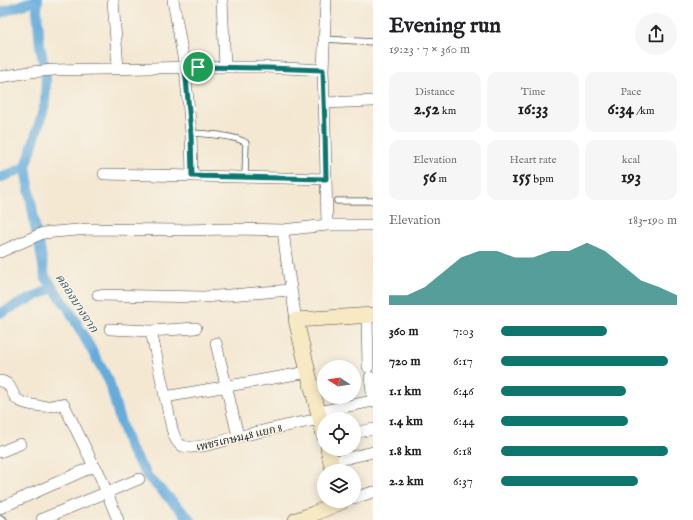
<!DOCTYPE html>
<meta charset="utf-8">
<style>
:root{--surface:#fff;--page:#f6f6f6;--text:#202124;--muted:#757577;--accent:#0f766e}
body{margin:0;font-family:"IM FELL English","Noto Serif Thai",serif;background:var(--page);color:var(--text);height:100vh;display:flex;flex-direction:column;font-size:15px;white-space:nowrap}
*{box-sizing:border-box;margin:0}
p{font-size:13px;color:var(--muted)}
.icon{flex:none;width:22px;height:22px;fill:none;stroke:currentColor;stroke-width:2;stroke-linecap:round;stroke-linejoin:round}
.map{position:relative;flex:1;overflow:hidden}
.sheet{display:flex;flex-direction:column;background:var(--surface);width:320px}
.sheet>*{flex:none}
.needle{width:26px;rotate:282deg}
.fabs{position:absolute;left:317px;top:360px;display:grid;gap:8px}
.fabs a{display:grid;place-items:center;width:44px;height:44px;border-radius:50%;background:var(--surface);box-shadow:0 2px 10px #0003;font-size:20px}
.pin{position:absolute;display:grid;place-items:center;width:34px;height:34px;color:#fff;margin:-17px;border:2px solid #fff;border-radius:50%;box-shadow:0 1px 4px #0007}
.round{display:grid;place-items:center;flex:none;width:42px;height:42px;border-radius:21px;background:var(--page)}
.summary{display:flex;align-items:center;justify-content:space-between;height:68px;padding:0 16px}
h1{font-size:22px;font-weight:800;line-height:30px}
.stats{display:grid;grid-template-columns:repeat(3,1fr);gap:6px;height:68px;padding:4px 16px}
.stats div{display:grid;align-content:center;border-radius:10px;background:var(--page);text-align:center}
.stats b{font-size:17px;font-weight:800}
.stats small{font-size:11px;font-weight:400}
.stats p{font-size:11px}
.chart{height:112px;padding:8px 16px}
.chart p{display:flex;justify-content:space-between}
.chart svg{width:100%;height:72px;margin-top:4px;fill:var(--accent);opacity:.7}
ul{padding:0 16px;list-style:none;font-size:13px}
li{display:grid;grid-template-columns:64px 48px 1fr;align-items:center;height:30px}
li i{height:10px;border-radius:5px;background:var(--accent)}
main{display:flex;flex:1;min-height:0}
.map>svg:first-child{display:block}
</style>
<main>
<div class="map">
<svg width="373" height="520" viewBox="0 0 373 520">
<rect width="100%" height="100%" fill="#f7f3e8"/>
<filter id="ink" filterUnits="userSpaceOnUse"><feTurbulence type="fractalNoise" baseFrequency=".025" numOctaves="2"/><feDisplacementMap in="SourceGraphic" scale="8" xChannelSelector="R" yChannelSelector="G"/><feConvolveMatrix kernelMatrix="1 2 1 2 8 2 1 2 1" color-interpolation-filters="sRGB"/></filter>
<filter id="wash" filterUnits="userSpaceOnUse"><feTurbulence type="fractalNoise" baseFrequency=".012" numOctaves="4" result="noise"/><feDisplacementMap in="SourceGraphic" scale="16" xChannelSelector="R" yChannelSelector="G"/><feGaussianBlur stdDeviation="0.9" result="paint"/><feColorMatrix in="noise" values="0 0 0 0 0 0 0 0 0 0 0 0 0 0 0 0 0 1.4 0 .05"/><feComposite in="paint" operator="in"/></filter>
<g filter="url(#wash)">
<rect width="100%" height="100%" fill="#f4e8d3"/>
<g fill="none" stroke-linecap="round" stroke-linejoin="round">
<path stroke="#65acdb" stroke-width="10" d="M38 0 37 10 40 45 46 78 45 104 26 167 35 227 39 242 45 277 68 308 109 381 119 417 129 447 148 477 191 520
M0 13 35 0
M0 178 26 167
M0 313 53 288"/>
</g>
</g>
<g filter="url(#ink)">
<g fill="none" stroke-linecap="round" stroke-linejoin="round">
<g stroke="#494744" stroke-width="7">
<path id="lane" d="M324 39 373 42
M191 133C205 134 236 135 246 143L245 177
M337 201H373
M0 518 4 520"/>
</g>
<g stroke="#494744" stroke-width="12">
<path id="street" d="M113 0 118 69
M173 0 185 68 191 133 192 176
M222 0 225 67
M326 0 323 70 325 129 327 225
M0 77 30 72 54 70 198 67H267L323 70
M324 103 373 101
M104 174 326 179
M283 230 287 263 296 320
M0 252 43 233 89 229 179 230 231 229 283 230 327 225H373
M98 295 204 297 291 290
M367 316 368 367
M110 329 151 331 196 328
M151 331 172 429C174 435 176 444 183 446 196 451 227 439 241 436 267 430 293 424 320 419
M216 343 238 436
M370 377 373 400
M0 381C12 383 10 391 16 398 20 404 42 407 49 406 53 406 57 404 61 404H63L64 405 94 466 98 471 118 520
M165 397 308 372
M318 412 373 401
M354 433 373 429
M0 452 20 444
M331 462 373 452
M354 498 373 492
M0 508 94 466
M42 519 139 479"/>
</g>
<g stroke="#494744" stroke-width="16">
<path id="secondary" d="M324 435 308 372 296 320 373 315
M328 449 333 471
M296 520 313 514 341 502V501"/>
</g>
<use href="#lane" stroke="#fff" stroke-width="5.5"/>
<use href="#street" stroke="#fff" stroke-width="11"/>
<use href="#secondary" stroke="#f7e9c3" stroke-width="15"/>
</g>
</g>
<g fill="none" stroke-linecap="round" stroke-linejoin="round" filter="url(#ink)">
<g stroke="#fff" stroke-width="8">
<path id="route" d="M198 67 268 68 323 70 325 129 326 179 192 176 191 133 185 68Z"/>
</g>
<use href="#route" stroke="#0f766e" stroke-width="5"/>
</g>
<g text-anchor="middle" stroke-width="3" stroke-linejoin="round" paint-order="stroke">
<g font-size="11" fill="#2b2b2b" stroke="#f7f3e8">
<text transform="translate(239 437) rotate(-13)" y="4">เพชรเกษม48 แยก 8</text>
</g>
<g font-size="12" font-style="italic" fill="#3f5869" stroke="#f7f3e8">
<text transform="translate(77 303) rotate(57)" y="4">คลองบางจาก</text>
</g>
</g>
</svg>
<div class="fabs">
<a><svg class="needle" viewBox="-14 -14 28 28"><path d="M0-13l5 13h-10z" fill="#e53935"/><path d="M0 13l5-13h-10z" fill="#757577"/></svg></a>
<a><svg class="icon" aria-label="locate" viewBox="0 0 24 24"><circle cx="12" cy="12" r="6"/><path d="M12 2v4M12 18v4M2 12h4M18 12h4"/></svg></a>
<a><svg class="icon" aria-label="layers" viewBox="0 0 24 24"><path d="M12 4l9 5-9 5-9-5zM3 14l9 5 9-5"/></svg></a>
</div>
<div class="pin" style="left:198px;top:67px;background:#1e9e55"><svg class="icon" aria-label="arrive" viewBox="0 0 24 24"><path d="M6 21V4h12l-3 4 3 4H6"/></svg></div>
</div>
<section class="sheet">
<div class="summary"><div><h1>Evening run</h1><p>19:23 · 7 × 360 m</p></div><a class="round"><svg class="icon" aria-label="share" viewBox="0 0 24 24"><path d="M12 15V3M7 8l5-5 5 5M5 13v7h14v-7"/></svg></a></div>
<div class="stats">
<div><p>Distance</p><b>2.52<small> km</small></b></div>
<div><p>Time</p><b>16:33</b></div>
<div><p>Pace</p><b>6:34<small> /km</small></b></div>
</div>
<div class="stats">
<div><p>Elevation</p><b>56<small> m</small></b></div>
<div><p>Heart rate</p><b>155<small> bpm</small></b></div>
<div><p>kcal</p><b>193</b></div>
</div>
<div class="chart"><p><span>Elevation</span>183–190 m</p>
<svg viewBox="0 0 160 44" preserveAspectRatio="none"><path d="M0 44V38L10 38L20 33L30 24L40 15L50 11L60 11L70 15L80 15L90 11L100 11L110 6L120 11L130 20L140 29L150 33L160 38V44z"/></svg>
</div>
<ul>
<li><b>360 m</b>7:03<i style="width:60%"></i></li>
<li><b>720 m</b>6:17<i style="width:95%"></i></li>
<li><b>1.1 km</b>6:46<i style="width:71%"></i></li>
<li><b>1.4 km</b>6:44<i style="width:72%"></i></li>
<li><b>1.8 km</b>6:18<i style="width:95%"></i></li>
<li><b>2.2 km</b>6:37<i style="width:78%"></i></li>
</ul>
</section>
</main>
